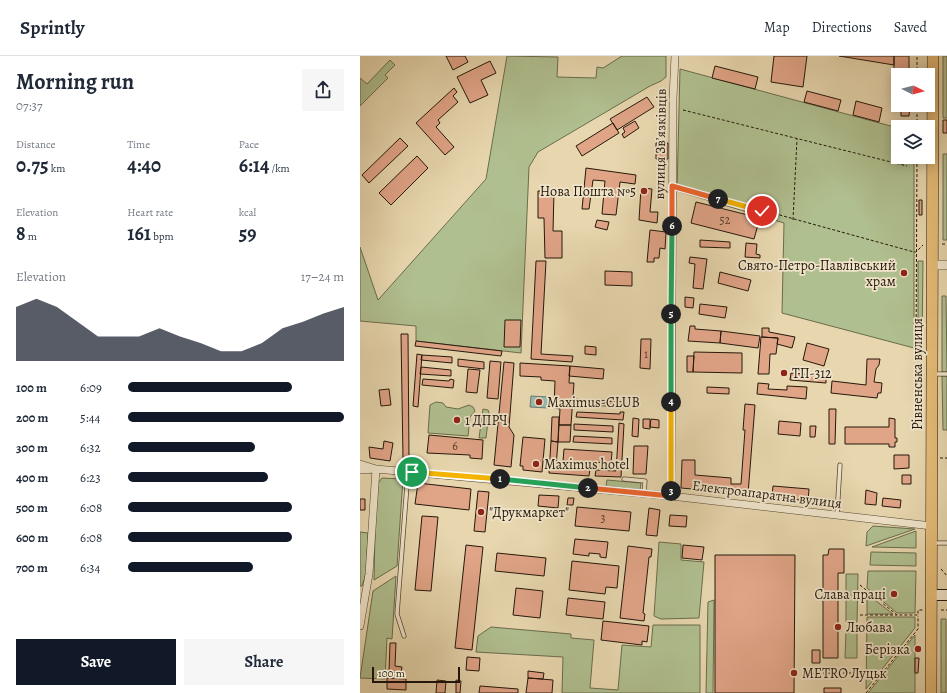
<!DOCTYPE html>
<meta charset="utf-8">
<style>
:root{--surface:#fff;--page:#f6f6f7;--text:#1f2937;--muted:#747a83;--line:#e0e1e3;--accent:#111827}
body{margin:0;font-family:Alegreya,serif;background:var(--page);color:var(--text);height:100vh;display:flex;flex-direction:column;font-size:15px;white-space:nowrap}
*{box-sizing:border-box;margin:0}
p{font-size:13px;color:var(--muted)}
.icon{flex:none;width:22px;height:22px;fill:none;stroke:currentColor;stroke-width:2;stroke-linecap:round;stroke-linejoin:round}
.map{position:relative;flex:1;overflow:hidden}
.drawer{display:flex;flex-direction:column;background:var(--surface);width:360px}
.drawer>*{flex:none}
.needle{width:26px;rotate:96deg}
.fabs{position:absolute;left:531px;top:12px;display:grid;gap:8px}
.fabs a{display:grid;place-items:center;width:44px;height:44px;border-radius:0px;background:var(--surface);box-shadow:0 2px 10px #0003;font-size:20px}
.scale{position:absolute;left:12px;bottom:10px;width:88px;box-sizing:border-box;padding-left:4px;border:2px solid #25180a;border-top:0;font-size:11px;line-height:14px;white-space:nowrap;color:#25180a;-webkit-text-stroke:3px #efe4ca;paint-order:stroke}
.pin{position:absolute;display:grid;place-items:center;width:34px;height:34px;color:#fff;margin:-17px;border:2px solid #fff;border-radius:50%;box-shadow:0 1px 4px #0007}
.km{position:absolute;width:20px;height:20px;margin:-10px;border-radius:50%;background:#222;color:#fff;font-size:11px;line-height:20px;text-align:center}
.round{display:grid;place-items:center;flex:none;width:42px;height:42px;border-radius:0px;background:var(--page)}
.head{display:flex;align-items:center;justify-content:space-between;height:68px;padding:0 16px}
h1{font-size:22px;font-weight:600;line-height:30px}
.metrics{display:grid;grid-template-columns:repeat(3,1fr);gap:6px;height:68px;padding:4px 16px}
.metrics div{display:grid;align-content:center}
.metrics b{font-size:20px;font-weight:600}
.metrics small{font-size:11px;font-weight:400}
.metrics p{font-size:11px}
.chart{height:112px;padding:8px 16px}
.chart p{display:flex;justify-content:space-between}
.chart svg{width:100%;height:72px;margin-top:4px;fill:var(--accent);opacity:.7}
.cta{display:flex;gap:8px;margin-top:auto;padding:8px 16px}
.cta a{flex:1;height:46px;border-radius:0px;background:var(--accent);color:#fff;font-size:16px;font-weight:600;line-height:46px;text-align:center}
.cta a+a{background:var(--page);color:var(--text)}
ul{padding:0 16px;list-style:none;font-size:13px}
li{display:grid;grid-template-columns:64px 48px 1fr;align-items:center;height:30px}
li i{height:10px;border-radius:5px;background:var(--accent)}
header{display:flex;align-items:center;gap:24px;box-sizing:border-box;height:56px;padding:0 20px;background:var(--surface);border-bottom:1px solid var(--line)}
header strong{font-size:19px}
nav{display:flex;gap:22px;margin-inline-start:auto;font-size:14px}
main{display:flex;flex:1;min-height:0}
.map>svg:first-child{display:block}
</style>
<header>
<strong>Sprintly</strong>
<nav><a>Map</a><a>Directions</a><a>Saved</a></nav>
</header>
<main>
<section class="drawer">
<div class="head"><div><h1>Morning run</h1><p>07:37</p></div><a class="round"><svg class="icon" aria-label="share" viewBox="0 0 24 24"><path d="M12 15V3M7 8l5-5 5 5M5 13v7h14v-7"/></svg></a></div>
<div class="metrics">
<div><p>Distance</p><b>0.75<small> km</small></b></div>
<div><p>Time</p><b>4:40</b></div>
<div><p>Pace</p><b>6:14<small> /km</small></b></div>
</div>
<div class="metrics">
<div><p>Elevation</p><b>8<small> m</small></b></div>
<div><p>Heart rate</p><b>161<small> bpm</small></b></div>
<div><p>kcal</p><b>59</b></div>
</div>
<div class="chart"><p><span>Elevation</span>17–24 m</p>
<svg viewBox="0 0 160 44" preserveAspectRatio="none"><path d="M0 44V11L10 6L20 11L30 20L40 29L50 29L60 29L70 24L80 29L90 33L100 38L110 38L120 33L130 24L140 20L150 15L160 11V44z"/></svg>
</div>
<ul>
<li><b>100 m</b>6:09<i style="width:76%"></i></li>
<li><b>200 m</b>5:44<i style="width:100%"></i></li>
<li><b>300 m</b>6:32<i style="width:59%"></i></li>
<li><b>400 m</b>6:23<i style="width:65%"></i></li>
<li><b>500 m</b>6:08<i style="width:76%"></i></li>
<li><b>600 m</b>6:08<i style="width:76%"></i></li>
<li><b>700 m</b>6:34<i style="width:58%"></i></li>
</ul>
<div class="cta"><a>Save</a><a>Share</a></div>
</section>
<div class="map">
<svg width="587" height="637" viewBox="0 0 587 637">
<rect width="100%" height="100%" fill="#e7d6ae"/>
<filter id="stains"><feTurbulence type="fractalNoise" baseFrequency=".005" numOctaves="4"/><feColorMatrix values="0 0 0 0 .2 0 0 0 0 .09 0 0 0 0 .02 0 0 0 .5 -.17"/></filter>
<radialGradient id="worn" r=".72"><stop offset=".6" stop-color="#630" stop-opacity="0"/><stop offset="1" stop-color="#630" stop-opacity=".3"/></radialGradient>
<path fill="#b0bf8f" stroke="#6a6c4c" d="M147 0 198 1 197 21 236 22 237 11 243 12 262 0H306V21L301 25 290 30 178 96 169 111 161 297 56 285V270L0 265V191L18 244 126 123Z
M583 0H587V62H583Z
M30 4 35 9 25 19 28 22 0 50V22L7 28Z
M320 13 538 72V101H554V292L422 257 424 167 317 135Z
M583 98H587V184H583Z
M558 205H563L562 292H558Z
M582 240H586L587 316H582Z
M582 320H587V374H583Z
M76 346 83 347 86 351 98 353 109 349 113 351 115 355 110 361 108 380 68 377 70 349Z
M123 353 128 354 129 357 126 382H119Z
M22 422 43 423 37 510 14 524 16 430Z
M247 424 281 427 280 434 246 430Z
M513 470 555 473 506 490 507 476Z
M556 475V492L512 491Z
M0 476 8 477 6 518 2 530H0Z
M299 486 321 488V504L344 506 339 562 301 563 294 560Z
M511 496 556 497V510L510 509Z
M508 515H556L555 557H537L507 532Z
M486 518H498L497 566H486Z
M36 520 32 583 27 582 25 623 0 622 13 535Z
M507 538 533 558H507Z
M354 544 353 637H346L348 546Z
M507 561H555V572L506 633Z
M581 563H586V637H581Z
M293 569H340V637H202L203 601 116 596 118 580 131 571 211 578V582L234 584 230 632 258 634 262 589 291 591Z
M486 576H497V602H485Z
M555 579V637H508Z"/>
<path fill="#97b9ad" stroke="#69796c" d="M171 340 189 341 188 352 170 351Z"/>
<path fill="#e0a487" stroke="#25180a" d="M86 0H105L108 6 93 14Z
M414 0H447L443 31 411 26Z
M479 0H534V9Z
M534 0H549V19H538V49H534Z
M130 5 136 17 121 24 128 39 110 47 97 21Z
M355 10 398 21 395 33 352 22Z
M94 32 97 36 93 40 98 46 78 64 80 67 76 71 94 91 85 99 56 67Z
M447 35 481 44 478 55 444 46Z
M287 41 294 51 257 74 250 63Z
M496 45 522 52 519 66 493 59Z
M541 50H550L549 60H541Z
M583 64H587V77H583Z
M275 65 279 72 264 82 262 78 265 76 263 72Z
M253 67 259 77 222 100 216 90Z
M40 82 48 90 9 127 2 119Z
M296 87H308V103H296Z
M57 100 68 112 31 149 19 137Z
M226 112 276 119 275 128 260 126 256 159 242 158 245 125 233 124 229 153H222Z
M281 132 292 133 290 156H298L297 167 279 164Z
M178 135H194L193 175H202V202H185L184 162H178Z
M559 144H562V159H559Z
M336 146 400 162 394 183 331 167Z
M237 164 249 166 247 174 235 171Z
M290 174 306 176 305 193 300 192 299 202H294V206H287Z
M340 184 370 186V192L340 191Z
M386 187 397 188 396 198 400 199V202L385 201Z
M330 201 347 203 343 233 333 232 335 208 329 207Z
M176 205H186L181 298 213 300 212 306 171 303Z
M245 215 272 216V230L245 229Z
M360 216 391 224 388 235 358 227Z
M325 241 334 242 333 252 325 251Z
M340 248 367 251 365 262 339 258Z
M145 264H161L160 291H144Z
M330 270H335V273L361 275 360 287 328 285Z
M402 272H409V276L435 281 432 292 417 288 418 282 402 281Z
M361 275 400 280 398 292 360 287Z
M41 278H48L49 402H43Z
M401 281 418 282 416 298H410L409 318H398Z
M281 283H291L290 313 280 312Z
M56 285 142 295 141 300 55 290Z
M447 287 469 293 464 310 443 304Z
M225 290 236 291V299L225 298Z
M334 296 382 297V317L333 316Z
M57 298 62 299 58 351 53 350Z
M62 299 92 301V307L61 304Z
M327 300H334L333 316H327Z
M98 303 124 306V313L98 310Z
M507 303H520L519 309 516 313 514 326 522 327 521 337H518L517 342 471 337 472 325 506 329Z
M130 305 141 306 138 343 127 342Z
M144 306 154 307 149 371 154 379 151 411 134 409Z
M160 307 210 310 209 327H214L211 369H199L200 353 194 352 195 325 181 324V321L160 320Z
M210 310 244 313 243 323 209 320Z
M61 311 91 314V320L60 318Z
M108 313 120 314 117 337 106 336Z
M431 317 466 320V327L430 324Z
M63 323 89 325 90 323 94 324 93 332 62 329Z
M398 327 409 328 408 333 427 334V330L447 331 446 343 397 338Z
M347 331 369 332V338L347 337Z
M29 333 31 349 21 350 19 334Z
M213 343 265 346V351L213 348Z
M385 348 395 349 388 438 321 432 322 404H335V419L371 422V428H381L385 374H383Z
M469 353H476L475 388H469Z
M217 356 260 358V356H264L263 364 216 361Z
M192 361H199L198 386 191 385Z
M273 362 279 363 278 381 272 380Z
M529 362 535 363V382H537V386H535V391H529V388H485V371H529Z
M283 363H290V373L283 372Z
M291 363 299 364V372L290 371Z
M419 365 441 367 440 380 418 378Z
M259 367 264 368 261 421 235 420 236 414 256 415Z
M214 368 253 370V376L214 374Z
M199 369H211L210 386H198Z
M450 370H456L455 381H450Z
M69 379 123 384 122 403 110 402V399L67 397Z
M214 380 252 382V388L213 386Z
M163 381 185 383 182 416 163 414V410H160Z
M24 385 33 387 30 405 10 402 9 391 23 393Z
M191 385 198 386 196 411 230 413 229 420 189 417Z
M274 390H288L286 418H273Z
M204 393 252 396 251 407 203 405Z
M534 399H549V412L534 413Z
M542 419H551V428H542Z
M58 427 111 433 109 454 55 448Z
M413 430 449 433 448 445 412 441Z
M506 434 517 437 516 449 505 448Z
M118 435 129 436 125 476 114 475Z
M179 439 199 440 198 452 178 450Z
M208 442H214L213 449H207Z
M523 442 541 444 540 452 522 450Z
M0 443H5V454H0Z
M217 451 271 456 269 475 215 470Z
M289 452 300 454 297 480 286 479Z
M310 459 327 460 326 471 309 470Z
M62 460 78 461 71 535 55 534Z
M215 483 248 486 246 502 240 501V498L229 497V500L213 498Z
M106 489 123 491 112 594 95 592Z
M323 489 344 491 342 504 322 502Z
M268 490 292 493 291 501H289L283 557 285 558 284 565 260 562Z
M469 493H484V517H478V602H463V499H468Z
M137 497 186 502 184 520 135 515Z
M355 499H435L434 637H355Z
M212 505 259 510 257 532 246 531 245 538 209 534Z
M156 532 183 535 180 562 153 559Z
M208 542 245 546 243 563 206 559Z
M243 565 289 570 287 586 282 585V589L241 584Z
M30 587H36L35 610 42 611 41 617 29 616Z
M452 594H460V607H452Z
M107 601 120 602 119 615 106 614Z
M555 602H559L558 617H555Z
M168 615 184 617 183 623 168 622Z
M27 622 46 623V634L27 633Z
M168 622 193 624 192 637H166Z
M77 624 86 625 85 637H76Z
M96 624 101 625 100 637H96Z
M120 630 158 633V637H119Z
M464 632H481V637H464Z"/>
<g fill="none" stroke-linecap="round" stroke-linejoin="round">
<g stroke="#564833" stroke-width="5">
<path id="service" d="M574 318H587
M264 423 285 425 284 437
M477 459 480 409
M573 487H587
M44 580 37 558 48 416"/>
</g>
<g stroke="#564833" stroke-width="8">
<path id="minor" d="M0 408 16 413 9 518 0 570
M0 414 16 413 311 440 572 470
M311 440 313 42 315 0"/>
</g>
<g stroke="#564833" stroke-width="10">
<path id="tertiary" d="M573 209H587"/>
</g>
<g stroke="#25180a" stroke-width="12">
<path id="secondary" d="M572 539H587"/>
</g>
<g stroke="#25180a" stroke-width="12">
<path id="primary" d="M571 637 573 0"/>
</g>
<path stroke="#25180a" stroke-width="1" stroke-dasharray="3 2" stroke-linecap="butt" d="M557 19V0
M323 54 547 110
M557 71V49
M318 131 554 196H556L563 189
M433 164 437 83
M582 188H587
M556 296 557 101
M580 402H587
M581 513 587 520
M500 529 537 559H558V554H564
M581 554H587
M500 559H537
M448 617H500
M506 637 558 573V560"/>
<use href="#service" stroke="#efe4ca" stroke-width="3.5"/>
<use href="#minor" stroke="#efe4ca" stroke-width="7"/>
<use href="#tertiary" stroke="#efe4ca" stroke-width="9"/>
<use href="#secondary" stroke="#efe4ca" stroke-width="10"/>
<use href="#primary" stroke="#e4bb77" stroke-width="11"/>
</g>
<g fill="none" stroke-linecap="round" stroke-linejoin="round">
<g stroke="#fff" stroke-width="8">
<path id="split-1" d="M52 416 140 423"/>
</g>
<g stroke="#fff" stroke-width="8">
<path id="split-2" d="M140 423 228 432"/>
</g>
<g stroke="#fff" stroke-width="8">
<path id="split-3" d="M228 432 311 440V435"/>
</g>
<g stroke="#fff" stroke-width="8">
<path id="split-4" d="M311 435V346"/>
</g>
<g stroke="#fff" stroke-width="8">
<path id="split-5" d="M311 346V258"/>
</g>
<g stroke="#fff" stroke-width="8">
<path id="split-6" d="M311 258 312 170"/>
</g>
<g stroke="#fff" stroke-width="8">
<path id="split-7" d="M312 170V130L358 143"/>
</g>
<g stroke="#fff" stroke-width="8">
<path id="split-8" d="M358 143 402 155"/>
</g>
<use href="#split-1" stroke="#f5b400" stroke-width="5"/>
<use href="#split-2" stroke="#22a559" stroke-width="5"/>
<use href="#split-3" stroke="#f0652b" stroke-width="5"/>
<use href="#split-4" stroke="#f5b400" stroke-width="5"/>
<use href="#split-5" stroke="#22a559" stroke-width="5"/>
<use href="#split-6" stroke="#22a559" stroke-width="5"/>
<use href="#split-7" stroke="#f0652b" stroke-width="5"/>
<use href="#split-8" stroke="#f5b400" stroke-width="5"/>
</g>
<g fill="#8f2418" stroke="#efe4ca" stroke-width="1.5">
<circle cx="284" cy="135" r="4"/>
<circle cx="544" cy="217" r="4"/>
<circle cx="424" cy="317" r="4"/>
<circle cx="179" cy="346" r="4"/>
<circle cx="97" cy="364" r="4"/>
<circle cx="176" cy="408" r="4"/>
<circle cx="121" cy="456" r="4"/>
<circle cx="534" cy="538" r="4"/>
<circle cx="478" cy="571" r="4"/>
<circle cx="558" cy="593" r="4"/>
<circle cx="434" cy="617" r="4"/>
</g>
<g text-anchor="middle" stroke-width="3.5" stroke-linejoin="round" paint-order="stroke">
<g font-size="12" fill="#543b29">
<text x="365" y="168">52</text>
<text x="286" y="302">1</text>
<text x="95" y="394">6</text>
<text x="243" y="466">3</text>
</g>
<g font-size="14" fill="#25180a" stroke="#efe4ca">
<text transform="translate(300 88) rotate(-89)" y="5">вулиця Звʼязківців</text>
<text transform="translate(557 318) rotate(-90)" y="5">Рівненська вулиця</text>
<text transform="translate(407 438) rotate(7)" y="5">Електроапаратна вулиця</text>
</g>
<g font-size="14" fill="#25180a" stroke="#efe4ca" text-anchor="start">
<text x="276" y="140" text-anchor="end">Нова Пошта №5</text>
<text x="536" y="214" text-anchor="end">Свято-Петро-Павлівський<tspan x="536" dy="16">храм</tspan></text>
<text x="432" y="322">ТП-312</text>
<text x="187" y="351">Maximus-CLUB</text>
<text x="105" y="369">1 ДПРЧ</text>
<text x="184" y="413">Maximus hotel</text>
<text x="129" y="461">"Друкмаркет"</text>
<text x="526" y="543" text-anchor="end">Слава праці</text>
<text x="486" y="576">Любава</text>
<text x="550" y="598" text-anchor="end">Берізка</text>
<text x="442" y="622">METRO Луцьк</text>
</g>
</g>
<rect width="100%" height="100%" filter="url(#stains)"/>
<rect width="100%" height="100%" fill="url(#worn)"/>
</svg>
<div class="fabs">
<a><svg class="needle" viewBox="-14 -14 28 28"><path d="M0-13l5 13h-10z" fill="#e53935"/><path d="M0 13l5-13h-10z" fill="#747a83"/></svg></a>
<a><svg class="icon" aria-label="layers" viewBox="0 0 24 24"><path d="M12 4l9 5-9 5-9-5zM3 14l9 5 9-5"/></svg></a>
</div>
<div class="scale">100 m</div>
<div class="pin" style="left:52px;top:416px;background:#1e9e55"><svg class="icon" aria-label="arrive" viewBox="0 0 24 24"><path d="M6 21V4h12l-3 4 3 4H6"/></svg></div>
<div class="pin" style="left:402px;top:155px;background:#d93025"><svg class="icon" aria-label="check" viewBox="0 0 24 24"><path d="M5 12l5 5 9-10"/></svg></div>
<b class="km" style="left:140px;top:423px">1</b>
<b class="km" style="left:228px;top:432px">2</b>
<b class="km" style="left:311px;top:435px">3</b>
<b class="km" style="left:311px;top:346px">4</b>
<b class="km" style="left:311px;top:258px">5</b>
<b class="km" style="left:312px;top:170px">6</b>
<b class="km" style="left:358px;top:143px">7</b>
</div>
</main>
